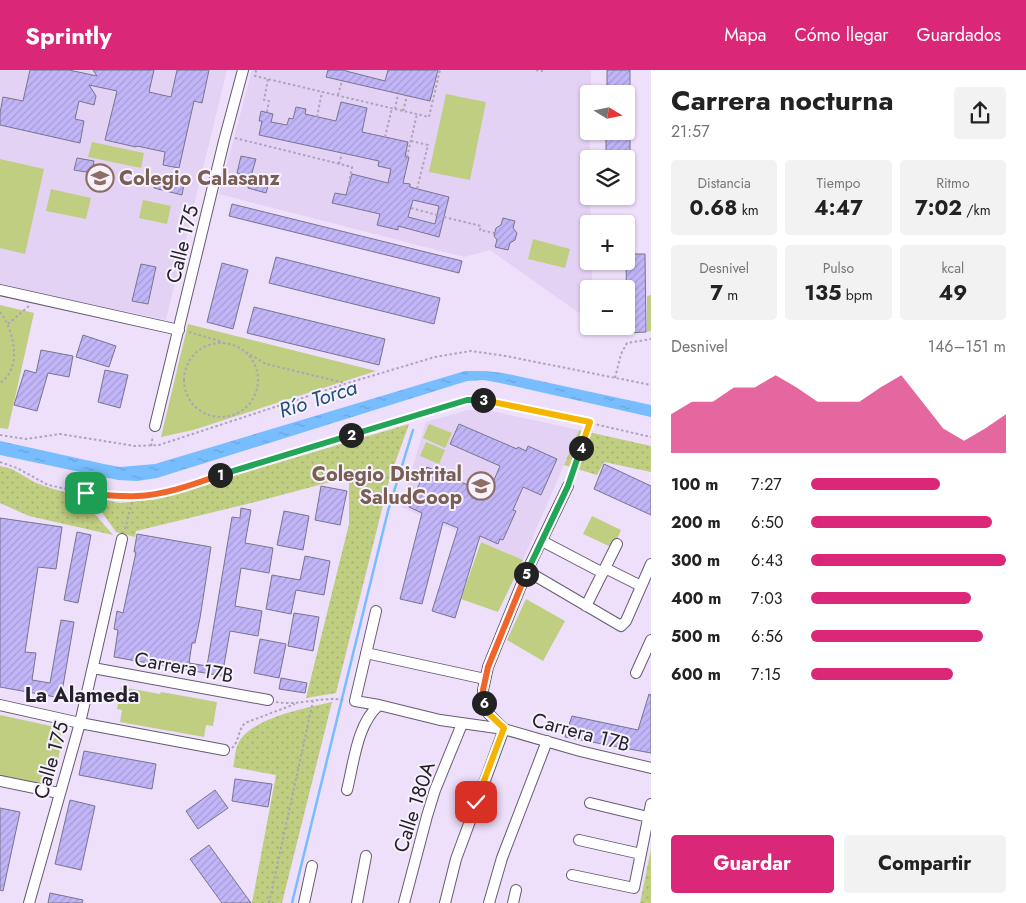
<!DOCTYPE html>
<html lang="es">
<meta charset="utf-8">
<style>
:root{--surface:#fff;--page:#f2f2f2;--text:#222;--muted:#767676;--accent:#db2777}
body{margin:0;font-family:Jost,sans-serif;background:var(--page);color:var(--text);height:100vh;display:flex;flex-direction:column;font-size:19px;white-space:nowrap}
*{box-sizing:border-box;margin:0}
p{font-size:16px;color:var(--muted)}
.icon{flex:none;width:28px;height:28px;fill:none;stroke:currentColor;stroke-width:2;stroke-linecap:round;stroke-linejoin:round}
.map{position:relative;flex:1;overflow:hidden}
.details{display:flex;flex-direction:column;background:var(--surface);width:375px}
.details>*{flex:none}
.needle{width:32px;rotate:100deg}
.buttons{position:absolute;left:580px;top:15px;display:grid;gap:10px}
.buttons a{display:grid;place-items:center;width:55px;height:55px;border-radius:5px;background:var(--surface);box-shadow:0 1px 4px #0004;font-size:25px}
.pin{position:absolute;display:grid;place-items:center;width:42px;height:42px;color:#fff;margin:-21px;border-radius:10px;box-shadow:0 2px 8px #0006}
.km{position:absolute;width:25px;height:25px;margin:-12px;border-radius:50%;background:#222;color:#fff;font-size:14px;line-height:25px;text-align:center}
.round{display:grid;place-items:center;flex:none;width:52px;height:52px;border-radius:5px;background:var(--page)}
.overview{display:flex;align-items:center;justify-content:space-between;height:85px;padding:0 20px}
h1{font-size:28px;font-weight:700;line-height:38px}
.figures{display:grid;grid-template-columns:repeat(3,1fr);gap:8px;height:85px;padding:5px 20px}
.figures div{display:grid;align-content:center;border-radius:5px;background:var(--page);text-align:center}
.figures b{font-size:21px;font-weight:700}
.figures small{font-size:14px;font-weight:400}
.figures p{font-size:14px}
.chart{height:140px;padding:10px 20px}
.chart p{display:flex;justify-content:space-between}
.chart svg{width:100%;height:90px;margin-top:5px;fill:var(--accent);opacity:.7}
.primary-button{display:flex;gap:10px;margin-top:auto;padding:10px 20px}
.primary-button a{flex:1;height:58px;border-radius:5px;background:var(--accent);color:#fff;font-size:20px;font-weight:700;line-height:58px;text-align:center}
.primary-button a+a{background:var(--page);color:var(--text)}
ul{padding:0 20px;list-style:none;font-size:16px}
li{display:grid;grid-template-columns:80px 60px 1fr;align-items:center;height:38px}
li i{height:12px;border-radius:6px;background:var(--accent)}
header{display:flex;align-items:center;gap:30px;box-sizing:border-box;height:70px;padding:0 25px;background:var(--accent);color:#fff}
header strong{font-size:24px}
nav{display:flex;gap:28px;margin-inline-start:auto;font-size:18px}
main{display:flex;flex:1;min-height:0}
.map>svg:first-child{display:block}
</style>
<header>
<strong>Sprintly</strong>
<nav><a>Mapa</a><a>Cómo llegar</a><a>Guardados</a></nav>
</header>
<main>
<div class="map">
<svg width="651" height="833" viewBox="0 0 651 833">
<defs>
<pattern id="grass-dots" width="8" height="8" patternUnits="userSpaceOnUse" patternTransform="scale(1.25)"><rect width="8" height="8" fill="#bfce80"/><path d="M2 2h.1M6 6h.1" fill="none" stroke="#a4b16f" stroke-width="1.8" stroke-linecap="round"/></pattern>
<pattern id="water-ripples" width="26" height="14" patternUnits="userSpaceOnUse" patternTransform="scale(1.25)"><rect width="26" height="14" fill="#78bdff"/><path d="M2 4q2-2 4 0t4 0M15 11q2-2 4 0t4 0" fill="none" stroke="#68a2db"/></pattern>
<pattern id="building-hatch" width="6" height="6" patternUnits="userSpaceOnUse" patternTransform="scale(1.25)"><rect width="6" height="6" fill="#c1b5f8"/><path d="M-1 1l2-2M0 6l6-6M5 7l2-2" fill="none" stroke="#a69bd5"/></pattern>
</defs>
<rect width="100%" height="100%" fill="#eedffb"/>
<path fill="#e4d2f5" d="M0 0H227L166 250 0 215Z
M252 0H591V24H589V61H590L589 126H590L591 154H589V191H592V219H589V250L490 180 464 187 219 124Z
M468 340 492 341 579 360 523 490 401 437 426 352Z"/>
<path fill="url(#grass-dots)" d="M409 354 390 407 336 623 306 628 349 454V407L255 432 136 461 135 467 116 462 91 427 121 433 155 429Z
M579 360 651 376V402L604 392 597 405 564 395Z
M0 396 12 399 34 412 50 418 79 426 113 465 29 446 0 433Z
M332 632 282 833H252L276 705 233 697C235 690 235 680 238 674 249 648 307 638 332 632Z
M651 779V833H640Z"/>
<path fill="#bfce80" d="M446 24 486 32 470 110 429 102Z
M92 72 144 83 141 98 88 87Z
M0 89 44 99 25 184 0 178Z
M51 119 91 128 86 149 46 141Z
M143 130 171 136 167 154 139 148Z
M533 169 570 179 565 198 528 189Z
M651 225V261L647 262V226Z
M0 235 34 243 8 359 0 358Z
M188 254 376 301 193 360 161 367Z
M429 354 452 363 445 378 423 368Z
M426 372 445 380 439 394 420 386Z
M592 446 621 460 613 478 583 464Z
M481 472 523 490 498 542 461 529Z
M526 529 565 551 543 591 507 570Z
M121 617 160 624 161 622 217 632 213 656 206 655 204 667 120 652 122 640 117 639Z
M0 645 51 656 60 661C64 672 56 704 47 712L37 713 0 706Z"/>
<path fill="url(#water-ripples)" d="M465 301H486L503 303 651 335V347L500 313 484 310 467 311 157 408 137 411 118 410 0 385V371L104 394 120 397 155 394Z"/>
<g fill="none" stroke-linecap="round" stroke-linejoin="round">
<path stroke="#78bdff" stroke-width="2.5" d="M292 833 388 441 413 360"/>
</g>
<path fill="url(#building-hatch)" stroke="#78748e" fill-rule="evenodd" d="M30 0H69L97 6 93 0H154L149 22 171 27 177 0H209L202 33 194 31 179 98 163 95 165 82 137 76 136 77 105 70 117 21 89 15 96 26 94 35 79 31 75 49 84 51 80 73 0 55V43L3 27 23 31Z
M328 0H346V1L385 11 388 0H438L430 31 326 7Z
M607 0H630V24H607Z
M341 32 367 38 362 62 408 72 405 87H409L403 113 410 114V117L449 127 439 167 398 156V160L377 155 380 144 332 133 335 123 346 125 352 104 388 113 391 99 378 96 379 91 259 65 262 51H259L261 41 273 44 271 52 287 55 289 48 293 49 296 37 306 39 305 44 336 51ZM413 130 439 136 435 154 408 147Z
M606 61H630V89H606Z
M241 86 256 89 251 106 237 103Z
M77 88 94 91 92 103 74 100Z
M157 108 184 114 182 125 154 118Z
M250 108 269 112 266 123 248 118Z
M232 134 462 191 459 203 229 146Z
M503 148 515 151 513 158 517 163 515 170 510 173 508 180 495 177 497 170 494 166 496 158 501 155Z
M626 184H645L646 262 627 263Z
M276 187 440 228 434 254 269 213Z
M222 193 248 200 233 259 207 252Z
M141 194 156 197 148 234 132 231Z
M254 237 385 269 379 295 247 263Z
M83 265 116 276 109 297 76 287Z
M41 280 73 286 69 307 48 303 37 341 14 335 25 300 36 303Z
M105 300 128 305 120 338 98 332Z
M459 354 517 379 518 377 526 381 528 376 557 389 541 425 523 417 513 440 516 441 503 470 500 469 498 474 480 466 455 548 432 541 458 458 443 452 422 534 400 529 422 443 409 437 427 397 488 424 500 396 450 374Z
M604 394 651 416V445L594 419Z
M321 416 347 421 340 455 315 450Z
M241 438 251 440 245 473 273 478 269 503 241 498 235 536 262 541 258 566 230 561 222 606 114 587 118 560 114 559 117 541 123 543 136 482H134L137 464 211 477 200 548 195 573H192L189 593 207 596 232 447 240 448Z
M284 441 309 446 303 480 277 475Z
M0 448 62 457 56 499 38 497 25 582 36 583 32 610 50 613 61 550 74 552 61 628 0 617Z
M77 462 91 465 78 533 64 530Z
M305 486 330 491 324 525 296 520 291 544 266 539 272 505 300 510Z
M294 543 319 547 313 581 288 576Z
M260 569 286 574 279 608 254 603Z
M281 608 307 613 305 623 279 619Z
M649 624 651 625V683L565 667 572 646 638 660Z
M84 681 156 694 152 719 79 705Z
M235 709 272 714 268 737 232 731Z
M215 720 228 738 198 759 186 741Z
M70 730 95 736 81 800 55 794Z
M0 738 20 742 3 821 0 820Z
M209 775 251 833H222L190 789Z
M50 823 83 830 82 833H48Z"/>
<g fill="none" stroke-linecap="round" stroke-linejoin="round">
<g stroke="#675b73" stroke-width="12">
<path id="minor" d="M0 220 179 260
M155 356 224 71 243 0
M542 471 603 503
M605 498 641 516
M527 501 621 556 626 551 651 494
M586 536 617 474
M376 541 355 631 379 635 440 650 504 659 580 681 651 698
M366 583 485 609
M93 598 268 630
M636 603 651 570
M0 635 80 653 224 680
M504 659 488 643 484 632 483 620 488 597 527 501 568 416
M0 711 59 723
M347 720C354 692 357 654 379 635
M590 733 648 747
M579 770 641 784
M572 805 634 818 651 734
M29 833 80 653 122 469
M304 833 312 796
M357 833 366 786
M404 833 427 746 435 720 462 654
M445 833 456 789 504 659
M489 833 502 788 547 671
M513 833 516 820"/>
</g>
<path stroke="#aea3b9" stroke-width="2" stroke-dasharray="2.5 2.5" stroke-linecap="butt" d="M256 0 255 6 429 47 440 0
M536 0 542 1V0
M338 25 342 11
M395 39 398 24
M403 41 407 26
M267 42 269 31 264 30 268 9
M317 47 322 22
M385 67 392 38
M235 68 352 97 348 118
M411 71 428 75 417 119
M407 87 417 44
M339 94 342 83
M411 138 437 145
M444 147 481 156 480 160 494 163
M0 242C14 260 23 298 0 313
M8 254 29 236
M189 262 223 272
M184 310a37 37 0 1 1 74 0a37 37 0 1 1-74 0Z
M246 282 266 294 345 313
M615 308 621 284 627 273 651 269
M0 365 26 369 60 364 135 376 159 375 348 313 435 287 471 281 506 286 651 315
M151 376 153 366
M0 392 17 398 48 415 86 423 117 427 139 426 189 415 467 330 485 329 651 367
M571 406 590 352
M125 459 133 428
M276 632C299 636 322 626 345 630
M232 678C239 672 238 660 245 653L295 634
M269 833 313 631"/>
<use href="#minor" stroke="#fff" stroke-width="10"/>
</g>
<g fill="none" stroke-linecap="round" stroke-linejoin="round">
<g stroke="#fff" stroke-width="10">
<path id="split-1" d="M86 423C103 425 120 427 137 426 165 425 194 414 220 405"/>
</g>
<g stroke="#fff" stroke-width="10">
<path id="split-2" d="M220 405 351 365"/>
</g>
<g stroke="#fff" stroke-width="10">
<path id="split-3" d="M351 365 467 330H483"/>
</g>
<g stroke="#fff" stroke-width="10">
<path id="split-4" d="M483 330 590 352 581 378"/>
</g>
<g stroke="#fff" stroke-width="10">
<path id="split-5" d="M526 504 568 416 581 378"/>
</g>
<g stroke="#fff" stroke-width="10">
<path id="split-6" d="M484 633 483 620 488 597 526 504"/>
</g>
<g stroke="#fff" stroke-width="10">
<path id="split-7" d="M476 732 504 658 488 643 484 633"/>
</g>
<use href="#split-1" stroke="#f0652b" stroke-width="6"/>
<use href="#split-2" stroke="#22a559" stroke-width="6"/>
<use href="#split-3" stroke="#22a559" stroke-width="6"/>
<use href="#split-4" stroke="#f5b400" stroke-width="6"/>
<use href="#split-5" stroke="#22a559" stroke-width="6"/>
<use href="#split-6" stroke="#f0652b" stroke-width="6"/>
<use href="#split-7" stroke="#f5b400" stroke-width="6"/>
</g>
<defs>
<g id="school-ring" transform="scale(1.4375)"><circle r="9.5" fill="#f6f1fc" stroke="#8d6e63" stroke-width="1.5"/><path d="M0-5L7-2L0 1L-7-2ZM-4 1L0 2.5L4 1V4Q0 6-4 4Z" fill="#8d6e63"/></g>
</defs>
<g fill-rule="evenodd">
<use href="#school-ring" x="100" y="108"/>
<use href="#school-ring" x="481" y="416"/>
</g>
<g text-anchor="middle" stroke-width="4" stroke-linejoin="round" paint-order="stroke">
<g font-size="20" font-weight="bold" fill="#785e54" stroke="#f6f1fc" text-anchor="start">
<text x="119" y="115">Colegio Calasanz</text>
<text x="462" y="411" text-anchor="end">Colegio Distrital<tspan x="462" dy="23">SaludCoop</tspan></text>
</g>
<g font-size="20" fill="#25202a" stroke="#f6f1fc">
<text transform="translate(182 174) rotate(-76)" y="7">Calle 175</text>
<text transform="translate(184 597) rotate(10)" y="7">Carrera 17B</text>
<text transform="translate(581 662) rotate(15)" y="7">Carrera 17B</text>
<text transform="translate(51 690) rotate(-74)" y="7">Calle 175</text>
<text transform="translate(414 737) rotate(-72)" y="7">Calle 180A</text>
</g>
<g font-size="21" font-style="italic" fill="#1d4e79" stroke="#f6f1fc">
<text transform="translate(318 329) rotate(-18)" y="7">Río Torca</text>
</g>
<g font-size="21" font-weight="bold" fill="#25202a" stroke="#f6f1fc">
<text x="82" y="632">La Alameda</text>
</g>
</g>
</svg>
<div class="buttons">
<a><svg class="needle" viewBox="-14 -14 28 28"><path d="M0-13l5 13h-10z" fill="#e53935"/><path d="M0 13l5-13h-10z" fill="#767676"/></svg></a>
<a><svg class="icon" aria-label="layers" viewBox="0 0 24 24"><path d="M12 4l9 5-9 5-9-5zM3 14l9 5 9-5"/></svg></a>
<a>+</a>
<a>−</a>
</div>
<div class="pin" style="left:86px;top:423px;background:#1e9e55"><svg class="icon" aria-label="arrive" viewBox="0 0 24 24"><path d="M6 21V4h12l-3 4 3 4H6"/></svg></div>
<div class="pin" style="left:476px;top:732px;background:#d93025"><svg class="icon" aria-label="check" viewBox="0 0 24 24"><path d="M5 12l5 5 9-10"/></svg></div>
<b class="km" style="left:220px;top:405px">1</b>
<b class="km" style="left:351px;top:365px">2</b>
<b class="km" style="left:483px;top:330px">3</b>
<b class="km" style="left:581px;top:378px">4</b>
<b class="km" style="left:526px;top:504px">5</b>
<b class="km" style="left:484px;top:633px">6</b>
</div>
<section class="details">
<div class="overview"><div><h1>Carrera nocturna</h1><p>21:57</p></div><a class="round"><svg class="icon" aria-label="share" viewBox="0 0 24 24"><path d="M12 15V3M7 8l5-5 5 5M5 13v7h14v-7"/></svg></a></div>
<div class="figures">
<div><p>Distancia</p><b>0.68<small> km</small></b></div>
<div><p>Tiempo</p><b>4:47</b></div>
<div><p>Ritmo</p><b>7:02<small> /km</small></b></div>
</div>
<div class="figures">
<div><p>Desnivel</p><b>7<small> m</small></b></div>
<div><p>Pulso</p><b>135<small> bpm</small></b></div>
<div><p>kcal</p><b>49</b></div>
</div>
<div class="chart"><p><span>Desnivel</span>146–151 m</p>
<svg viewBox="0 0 160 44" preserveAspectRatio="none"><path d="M0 44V25L10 19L20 19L30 12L40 12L50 6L60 12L70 19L80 19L90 19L100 12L110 6L120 19L130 32L140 38L150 32L160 25V44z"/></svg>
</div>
<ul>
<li><b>100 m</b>7:27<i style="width:66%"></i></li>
<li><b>200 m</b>6:50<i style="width:93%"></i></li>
<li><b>300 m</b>6:43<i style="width:100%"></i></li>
<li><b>400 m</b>7:03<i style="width:82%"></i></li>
<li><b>500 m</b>6:56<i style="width:88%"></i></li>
<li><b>600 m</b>7:15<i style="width:73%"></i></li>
</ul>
<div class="primary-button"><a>Guardar</a><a>Compartir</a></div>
</section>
</main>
